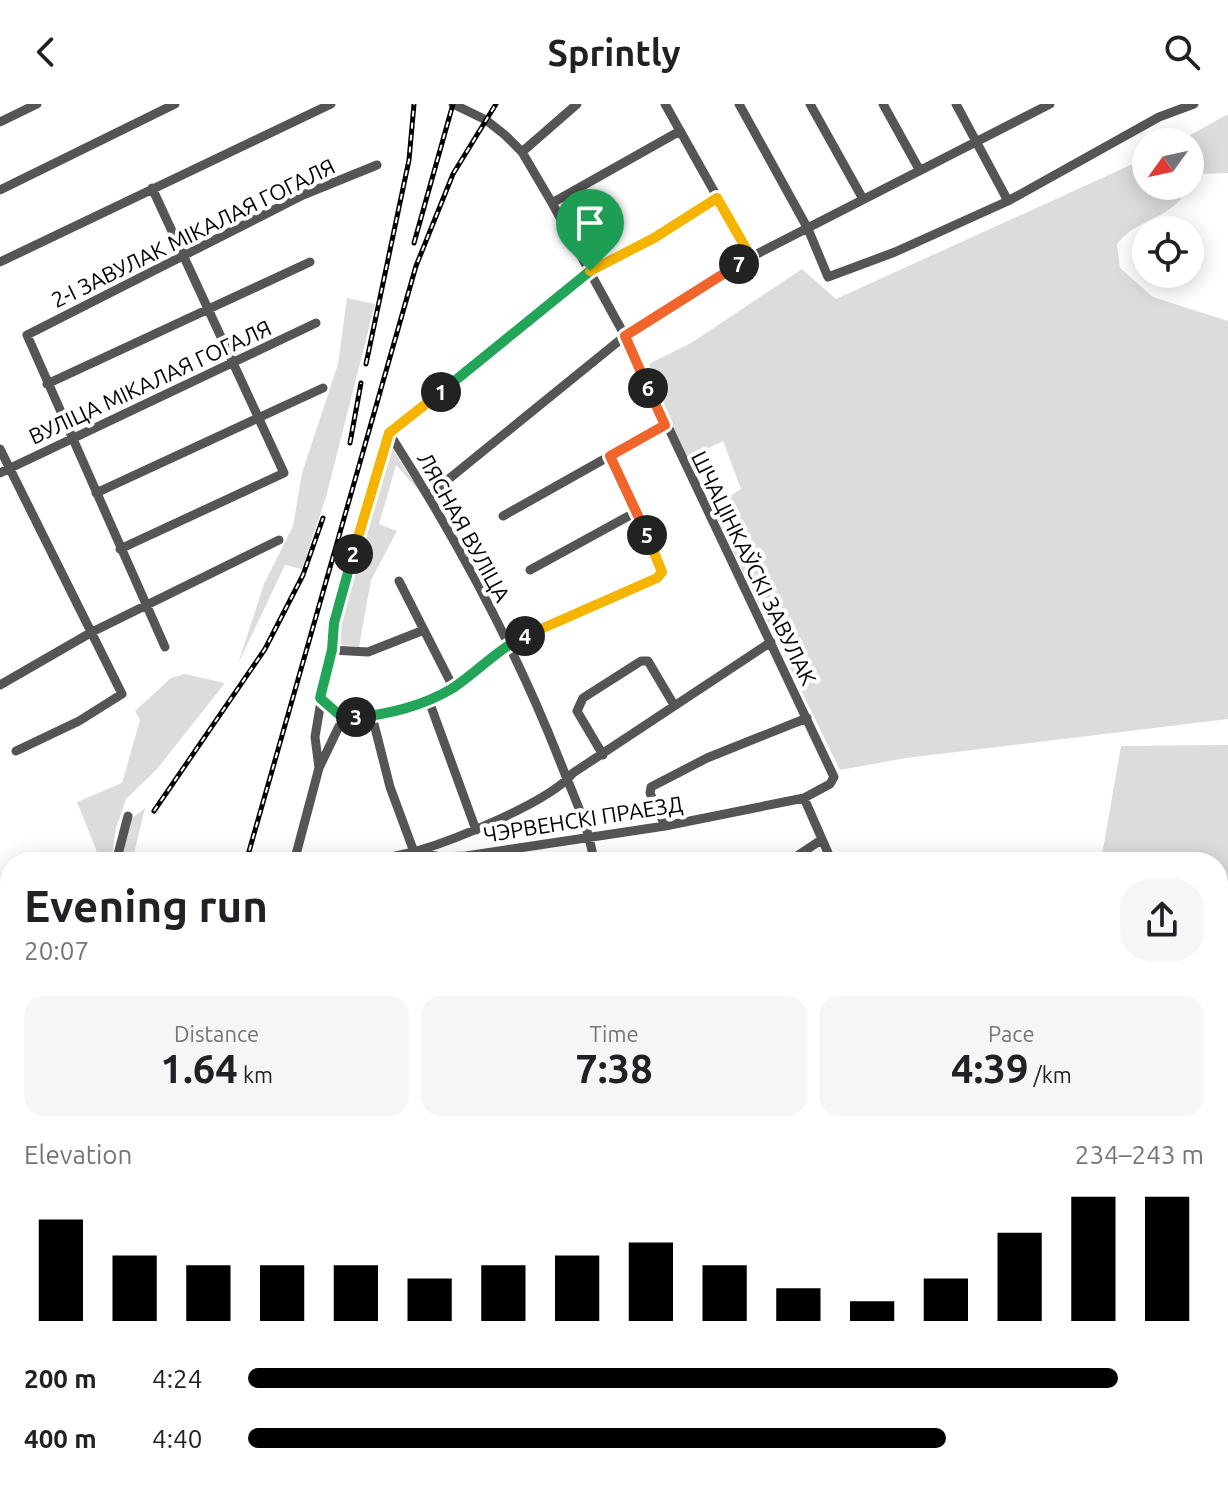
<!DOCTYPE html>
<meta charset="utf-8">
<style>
:root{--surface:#fff;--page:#f6f6f6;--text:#202124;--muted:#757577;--accent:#000}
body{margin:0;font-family:Ubuntu,sans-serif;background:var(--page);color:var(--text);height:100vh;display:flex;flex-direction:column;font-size:30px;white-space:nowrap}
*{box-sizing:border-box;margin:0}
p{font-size:26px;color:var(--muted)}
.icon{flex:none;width:44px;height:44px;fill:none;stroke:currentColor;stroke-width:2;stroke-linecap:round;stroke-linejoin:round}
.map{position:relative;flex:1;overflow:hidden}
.drawer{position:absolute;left:0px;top:748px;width:1228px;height:634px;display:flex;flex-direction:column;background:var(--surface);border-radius:32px 32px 0 0;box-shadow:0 4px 20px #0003}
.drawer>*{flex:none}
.needle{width:52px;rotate:237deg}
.tools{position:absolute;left:1132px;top:24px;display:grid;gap:16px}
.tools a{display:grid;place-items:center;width:72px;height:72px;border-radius:50%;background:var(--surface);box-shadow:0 4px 20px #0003;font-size:40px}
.pin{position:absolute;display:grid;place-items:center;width:68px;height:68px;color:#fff;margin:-82px -34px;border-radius:50% 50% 50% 0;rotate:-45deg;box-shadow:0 0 8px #0007}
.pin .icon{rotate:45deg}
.km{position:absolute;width:40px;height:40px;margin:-20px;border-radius:50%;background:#222;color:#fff;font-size:22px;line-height:40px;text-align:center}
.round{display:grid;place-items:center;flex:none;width:84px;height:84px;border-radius:32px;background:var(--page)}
.headline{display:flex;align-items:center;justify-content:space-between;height:136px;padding:0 24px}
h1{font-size:44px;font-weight:700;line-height:60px}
.stats{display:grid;grid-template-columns:repeat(3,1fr);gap:12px;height:136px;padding:8px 24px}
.stats div{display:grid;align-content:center;border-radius:20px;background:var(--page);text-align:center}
.stats b{font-size:40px;font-weight:700}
.stats small{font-size:22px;font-weight:400}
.stats p{font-size:22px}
.chart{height:224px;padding:16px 24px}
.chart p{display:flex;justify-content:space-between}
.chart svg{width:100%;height:144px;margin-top:8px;stroke:var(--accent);stroke-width:6}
ul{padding:0 24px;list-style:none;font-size:26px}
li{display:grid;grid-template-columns:128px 96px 1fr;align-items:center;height:60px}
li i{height:20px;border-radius:10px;background:var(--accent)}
header{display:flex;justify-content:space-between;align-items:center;height:104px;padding:0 24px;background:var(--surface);font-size:36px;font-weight:700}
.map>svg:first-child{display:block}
</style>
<header><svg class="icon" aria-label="back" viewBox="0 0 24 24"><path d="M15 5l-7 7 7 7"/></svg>Sprintly<svg class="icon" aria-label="search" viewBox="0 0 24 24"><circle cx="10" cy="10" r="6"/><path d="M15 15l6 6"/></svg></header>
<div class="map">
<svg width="1228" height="1381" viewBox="0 0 1228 1381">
<rect width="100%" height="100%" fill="#fff"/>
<path fill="#dcdcdc" d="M1228 10V69L1196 70 1190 82V38H1178Z
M1146 54V82H1190C1169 119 1140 111 1117 140L1120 164 1153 193 1228 217V615L906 654 840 666 712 404 741 385 723 337 688 354 666 311 649 260 691 239 802 165 836 195Z
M347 194 375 200 326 393 302 465 285 461 238 560 264 480 293 422 302 369 338 260Z
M388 343 393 346 421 389 396 361 379 420 397 427 371 476 359 543 338 540 339 518Z
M185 570 225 579 157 665 126 695 116 724 111 758H101L77 698 122 679 140 616 135 607 171 574Z
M1228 641V1213L1218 1215V758H1096L1102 751 1121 642Z
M145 704 132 758H119L131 715Z
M110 1372H318L324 1380 403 1372 385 1381H110L105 1376Z"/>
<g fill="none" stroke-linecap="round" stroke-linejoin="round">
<path stroke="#555" stroke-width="9" d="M665 0 751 153
M739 0 808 125 828 173 895 148 1008 97 1159 13 1194 0
M810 0 863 95
M883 0 919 65
M956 0 1008 97
M0 18 37 0
M522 48 577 0
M0 86 175 0
M552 99 680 27
M0 158 331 0
M47 280 310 158
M389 329C456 434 516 544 561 660 574 693 589 723 594 758
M389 329 590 167 654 134 717 94
M0 345 122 590 79 617 16 647
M0 369 316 219
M96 389 323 284
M429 391 636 223 751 153 1050 0
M503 412 665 321
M120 445 284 369 152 84
M530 466 636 408
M399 477 453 583
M165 543 27 231 303 91 377 61
M332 546 368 548 424 526
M0 581 92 528 279 436
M320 594 343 614
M429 597 476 726
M372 612 390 683 414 748
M603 651 577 607 583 594 641 557H648L674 601
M319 664 315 633 334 519 389 329
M804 694 832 758
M665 722 650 689 651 683 707 654 807 614
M417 747C454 736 550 698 573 669L771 538
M116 758 128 712
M294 758 319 664 343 614 372 612 429 597 453 583 509 540 649 478 662 468 610 352
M368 758 414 748 441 753 466 752 665 722 804 694 830 680 834 673 625 232 552 99 522 48 505 31 486 16 453 0
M788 758 821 736
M0 859 10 853
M0 996 10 991
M0 1067 10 1063
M0 1158 10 1153
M545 1372 549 1381
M706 1372 710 1381
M811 1372 814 1381
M921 1372 926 1381 942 1372
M1060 1372 1064 1381
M93 1381 102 1372
M603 1381 625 1372"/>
<g stroke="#000" stroke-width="5">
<path id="rail" d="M414 139 453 0
M366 260 409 56 414 0
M350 339 361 279
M154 707 265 545 303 471 323 414
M246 758 416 162 453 70 496 0
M59 1381 63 1372
M83 1381 90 1372"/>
</g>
<use href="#rail" stroke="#fff" stroke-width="2" stroke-dasharray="6" stroke-linecap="butt"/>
</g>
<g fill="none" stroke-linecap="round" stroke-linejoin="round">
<g stroke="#fff" stroke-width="16">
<path id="split-1" d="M441 288 590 167"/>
</g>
<g stroke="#fff" stroke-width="16">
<path id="split-2" d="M353 450 389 329 441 288"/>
</g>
<g stroke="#fff" stroke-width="16">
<path id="split-3" d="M353 450 334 519 332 546 320 594 343 614 356 613"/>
</g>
<g stroke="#fff" stroke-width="16">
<path id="split-4" d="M356 613C388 611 425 601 453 584 478 567 498 545 525 532"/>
</g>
<g stroke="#fff" stroke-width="16">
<path id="split-5" d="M525 532 657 474 662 468 647 431"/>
</g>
<g stroke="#fff" stroke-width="16">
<path id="split-6" d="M647 431 610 352 665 321 648 284"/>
</g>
<g stroke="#fff" stroke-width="16">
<path id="split-7" d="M648 284 625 232 739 160"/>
</g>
<g stroke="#fff" stroke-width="16">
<path id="split-8" d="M590 167 654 134 717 94 751 153 739 160"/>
</g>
<use href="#split-1" stroke="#22a559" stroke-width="10"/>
<use href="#split-2" stroke="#f5b400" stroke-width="10"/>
<use href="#split-3" stroke="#22a559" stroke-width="10"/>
<use href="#split-4" stroke="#22a559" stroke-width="10"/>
<use href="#split-5" stroke="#f5b400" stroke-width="10"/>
<use href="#split-6" stroke="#f0652b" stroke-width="10"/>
<use href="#split-7" stroke="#f0652b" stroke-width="10"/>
<use href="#split-8" stroke="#f5b400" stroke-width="10"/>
</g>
<g text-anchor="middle" stroke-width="8" stroke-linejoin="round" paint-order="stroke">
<g font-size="22" fill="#000" stroke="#fff">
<text transform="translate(193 129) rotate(-26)" y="8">2-І ЗАВУЛАК МІКАЛАЯ ГОГАЛЯ</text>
<text transform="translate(150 278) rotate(-25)" y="8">ВУЛІЦА МІКАЛАЯ ГОГАЛЯ</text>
<text transform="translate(464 423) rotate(61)" y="8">ЛЯСНАЯ ВУЛІЦА</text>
<text transform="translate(754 464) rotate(64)" y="8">ШЧАЦІНКАЎСКІ ЗАВУЛАК</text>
<text transform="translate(583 715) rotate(-9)" y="8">ЧЭРВЕНСКІ ПРАЕЗД</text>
</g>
</g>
</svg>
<div class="tools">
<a><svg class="needle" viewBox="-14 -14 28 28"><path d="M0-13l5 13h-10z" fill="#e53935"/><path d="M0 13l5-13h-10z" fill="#757577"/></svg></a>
<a><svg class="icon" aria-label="locate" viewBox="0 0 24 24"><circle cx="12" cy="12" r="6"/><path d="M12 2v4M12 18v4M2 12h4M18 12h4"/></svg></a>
</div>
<div class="pin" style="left:590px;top:167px;background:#1e9e55"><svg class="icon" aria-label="arrive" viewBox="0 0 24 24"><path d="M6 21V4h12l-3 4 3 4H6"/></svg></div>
<b class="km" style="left:441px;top:288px">1</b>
<b class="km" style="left:353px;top:450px">2</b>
<b class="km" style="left:356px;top:613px">3</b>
<b class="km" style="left:525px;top:532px">4</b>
<b class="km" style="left:647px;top:431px">5</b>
<b class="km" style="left:648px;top:284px">6</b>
<b class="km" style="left:739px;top:160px">7</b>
<section class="drawer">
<div class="headline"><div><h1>Evening run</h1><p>20:07</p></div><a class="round"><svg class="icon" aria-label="share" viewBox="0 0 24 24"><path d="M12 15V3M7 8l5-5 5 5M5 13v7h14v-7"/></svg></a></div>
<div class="stats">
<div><p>Distance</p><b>1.64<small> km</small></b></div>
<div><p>Time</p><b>7:38</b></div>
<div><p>Pace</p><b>4:39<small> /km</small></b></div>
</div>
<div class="chart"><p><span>Elevation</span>234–243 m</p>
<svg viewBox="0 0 160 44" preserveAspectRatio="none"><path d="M5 44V13M15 44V24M25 44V27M35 44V27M45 44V27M55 44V31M65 44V27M75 44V24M85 44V20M95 44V27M105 44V34M115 44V38M125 44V31M135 44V17M145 44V6M155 44V6"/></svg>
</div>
<ul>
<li><b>200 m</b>4:24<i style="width:91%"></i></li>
<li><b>400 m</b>4:40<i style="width:73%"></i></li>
</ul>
</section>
</div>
